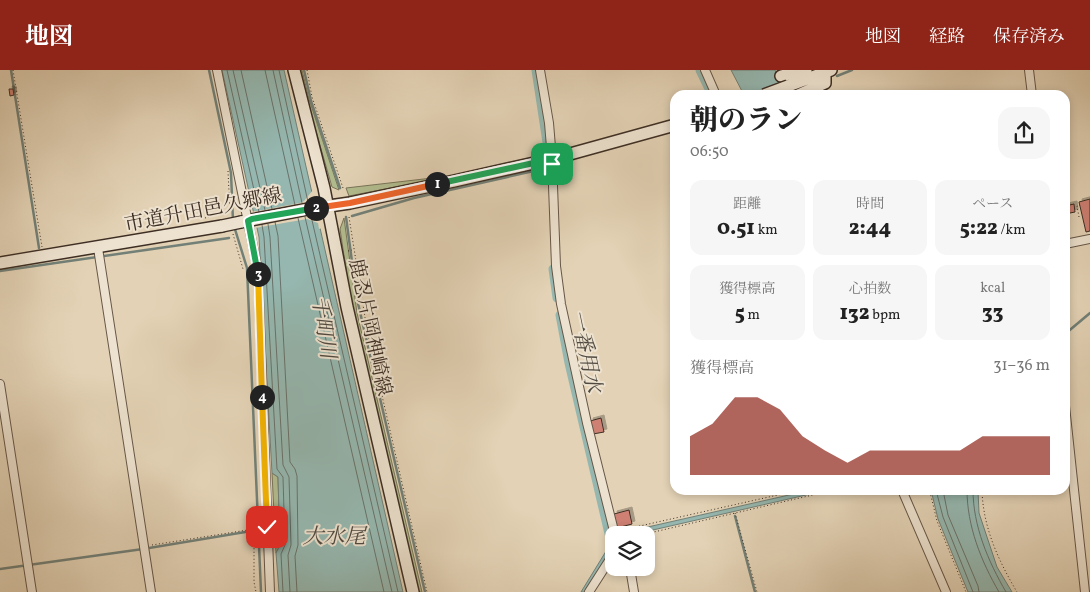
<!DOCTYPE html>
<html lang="ja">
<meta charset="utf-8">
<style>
:root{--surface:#fff;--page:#f6f6f6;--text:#222;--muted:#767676;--accent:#8f2418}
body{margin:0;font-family:Vollkorn,"Noto Serif JP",serif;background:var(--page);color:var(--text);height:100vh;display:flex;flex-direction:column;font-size:19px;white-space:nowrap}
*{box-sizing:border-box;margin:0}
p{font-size:16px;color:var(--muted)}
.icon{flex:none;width:28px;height:28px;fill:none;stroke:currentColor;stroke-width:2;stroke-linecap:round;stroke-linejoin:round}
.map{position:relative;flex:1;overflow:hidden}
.sheet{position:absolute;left:670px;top:20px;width:400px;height:405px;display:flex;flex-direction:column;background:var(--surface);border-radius:15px;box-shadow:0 2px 8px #0003}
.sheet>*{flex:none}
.tools{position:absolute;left:605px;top:456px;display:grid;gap:10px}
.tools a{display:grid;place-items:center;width:50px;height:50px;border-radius:10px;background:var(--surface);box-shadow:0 2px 8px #0003;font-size:25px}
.pin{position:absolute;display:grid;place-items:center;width:42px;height:42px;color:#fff;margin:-21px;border-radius:10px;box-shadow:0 2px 8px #0006}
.km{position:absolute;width:25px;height:25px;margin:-12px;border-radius:50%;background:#222;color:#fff;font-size:14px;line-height:25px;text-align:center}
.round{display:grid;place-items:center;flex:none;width:52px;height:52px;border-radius:15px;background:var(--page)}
.summary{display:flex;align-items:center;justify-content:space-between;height:85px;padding:0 20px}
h1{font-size:28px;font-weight:800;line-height:38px}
.metrics{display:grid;grid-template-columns:repeat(3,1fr);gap:8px;height:85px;padding:5px 20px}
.metrics div{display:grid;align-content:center;border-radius:12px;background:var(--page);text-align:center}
.metrics b{font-size:21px;font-weight:800}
.metrics small{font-size:14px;font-weight:400}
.metrics p{font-size:14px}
.chart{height:140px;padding:10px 20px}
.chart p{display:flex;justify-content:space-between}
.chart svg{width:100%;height:90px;margin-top:5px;fill:var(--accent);opacity:.7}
header{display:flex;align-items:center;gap:30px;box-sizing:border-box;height:70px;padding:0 25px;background:var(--accent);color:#fff}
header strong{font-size:24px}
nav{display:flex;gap:28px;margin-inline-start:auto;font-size:18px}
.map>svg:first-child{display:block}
</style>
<header>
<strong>地図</strong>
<nav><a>地図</a><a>経路</a><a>保存済み</a></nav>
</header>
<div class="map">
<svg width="1090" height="522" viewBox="0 0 1090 522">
<defs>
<filter id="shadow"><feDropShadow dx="3" dy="-3" stdDeviation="0" flood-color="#0004"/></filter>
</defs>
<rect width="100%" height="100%" fill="#e3d2b5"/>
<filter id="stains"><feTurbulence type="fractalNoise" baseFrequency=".004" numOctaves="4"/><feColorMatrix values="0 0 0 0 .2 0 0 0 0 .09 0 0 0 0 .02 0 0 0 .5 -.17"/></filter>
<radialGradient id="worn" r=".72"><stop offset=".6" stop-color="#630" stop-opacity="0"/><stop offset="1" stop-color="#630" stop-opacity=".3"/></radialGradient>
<path fill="#b2bc8e" stroke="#787559" d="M299 0H302L309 29 339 120 332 117C321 78 309 39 299 0Z
M441 107 442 108 349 126 346 118Z
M344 148 357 243 422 522H417L353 245 340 159Z
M272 403 278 407 280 475 276 483Z"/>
<path fill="#95b7af" stroke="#728077" d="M222 0H284L403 522H279L276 483 280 475 278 407 272 403 259 167Z
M731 0H775L787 25H744Z
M811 420H828L631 465H614V469L612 470 613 479 586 522H581L608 478V466Z
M931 420H978L979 443 997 497 1012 522H968L938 449Z"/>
<path fill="#e3d2b5" d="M313 120 322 158 319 159 318 153 307 149 255 158 251 142 300 133 304 131Z"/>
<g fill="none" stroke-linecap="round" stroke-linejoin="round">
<path stroke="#69726a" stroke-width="1" d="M227 0 259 142
M233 0 265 140
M241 0 272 139
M265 0 295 135
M273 0 302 133
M279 0 308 132
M311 146 398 522
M305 147 392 522
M298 148 384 522
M275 152 278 166 290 392 295 399 297 406 298 475 295 486 297 522
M268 154 270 167 283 395 289 407 291 475 288 485 290 522
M262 155 264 167 277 399 283 407 285 475 281 484 283 522
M936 420 943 447 973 522
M943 420 948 445 978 516 979 522
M967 420C967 456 981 491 999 522
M973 420C973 456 988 491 1006 522"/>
<path stroke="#728077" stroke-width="2.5" d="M11 0 39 178
M209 0 231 103 233 151
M304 0 311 31 340 118
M837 6 852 0
M352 146 414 128 547 98
M346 147 357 229 425 522
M234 156 247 198 261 522
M0 201 229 168
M1065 264 1090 243
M1065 315 1067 336
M735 446 755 522
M0 499 143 479 258 460"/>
<path stroke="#95b7af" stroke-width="9" d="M536 0 548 79
M700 0 710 21
M553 199 557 228
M560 245 569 293 610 468"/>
</g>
<path fill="#ce8073" stroke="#3d2e24" filter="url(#shadow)" d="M9 19H13L14 25 10 26Z
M1090 129V161L1086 162 1079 132Z
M1074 134 1075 142 1065 144V136Z
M601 348 604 362 593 364 590 351Z
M629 440 632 454 617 458 614 444Z"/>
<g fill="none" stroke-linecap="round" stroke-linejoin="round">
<g stroke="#665748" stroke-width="10">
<path id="street" d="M217 0 258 201 270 522
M540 0 549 53 552 89 556 196 561 234 587 353 615 465
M705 0 716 25
M1029 0 1032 25
M1065 174 1090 169
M98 178 151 522
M0 314 32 522
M1065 336 1085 522
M902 420 946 522
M630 498 634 522
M589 522 614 483"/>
</g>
<g stroke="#3d2e24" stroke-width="14">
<path id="secondary" d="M294 0 324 118 347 237 413 522
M781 6 806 0
M788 16 831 0
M798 25 825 13V3
M241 152 308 139 350 133 454 111 552 89 675 55
M0 193 222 156"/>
</g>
<path stroke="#3d2e24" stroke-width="1" stroke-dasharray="1 2.5" stroke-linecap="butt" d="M13 0 42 177
M307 0 312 27 343 118
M228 101 230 143
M349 147 367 260 427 522
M1079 147 1077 136 1080 135
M205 148 229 140
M233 164 243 199
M348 181 352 180
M927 420 930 422 937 451 966 522
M982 420C983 457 998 490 1017 522
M735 443 757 522
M622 460 800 420
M641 465 834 420
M152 475 254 459V512L256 522"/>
<use href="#street" stroke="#ede2cf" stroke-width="8"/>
<use href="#secondary" stroke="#ede2cf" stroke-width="11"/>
<g stroke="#3d2e24" stroke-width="14" stroke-linecap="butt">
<path id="secondary-bridge" d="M764 25 788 16
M222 156 241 152"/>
</g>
<use href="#secondary-bridge" stroke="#ede2cf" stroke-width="11"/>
</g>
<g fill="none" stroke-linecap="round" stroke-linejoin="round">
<g stroke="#fff" stroke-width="10">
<path id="split-1" d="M437 114 552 89V94"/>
</g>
<g stroke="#fff" stroke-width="10">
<path id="split-2" d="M316 138 350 133 437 114"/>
</g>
<g stroke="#fff" stroke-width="10">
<path id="split-3" d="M258 204 248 151 252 149 316 138"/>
</g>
<g stroke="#fff" stroke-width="10">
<path id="split-4" d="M258 204 262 327"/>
</g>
<g stroke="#fff" stroke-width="10">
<path id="split-5" d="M262 327 267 457"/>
</g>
<use href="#split-1" stroke="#22a559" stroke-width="6"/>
<use href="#split-2" stroke="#f0652b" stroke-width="6"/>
<use href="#split-3" stroke="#22a559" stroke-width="6"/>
<use href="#split-4" stroke="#f5b400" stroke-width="6"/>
<use href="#split-5" stroke="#f5b400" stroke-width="6"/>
</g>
<g text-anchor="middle" stroke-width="4" stroke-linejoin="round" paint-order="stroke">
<g font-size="20" fill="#3d2e24" stroke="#ede2cf">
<text transform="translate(203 139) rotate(-11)" y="7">市道升田邑久郷線</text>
<text transform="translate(371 257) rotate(78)" y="7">鹿忍片岡神崎線</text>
</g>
<g font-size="21" font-style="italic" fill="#4f4940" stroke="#ede2cf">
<text transform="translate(324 257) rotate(81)" y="7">千町川</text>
<text transform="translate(586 281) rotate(78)" y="7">一番用水</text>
<text x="334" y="473">大水尾</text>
</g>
</g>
<rect width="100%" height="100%" filter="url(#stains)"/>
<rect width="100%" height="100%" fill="url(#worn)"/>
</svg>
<div class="tools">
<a><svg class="icon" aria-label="layers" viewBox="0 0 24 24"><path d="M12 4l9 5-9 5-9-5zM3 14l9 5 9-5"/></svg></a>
</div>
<div class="pin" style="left:552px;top:94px;background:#1e9e55"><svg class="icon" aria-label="arrive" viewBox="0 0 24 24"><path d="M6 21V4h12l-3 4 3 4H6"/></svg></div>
<div class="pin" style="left:267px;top:457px;background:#d93025"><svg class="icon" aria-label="check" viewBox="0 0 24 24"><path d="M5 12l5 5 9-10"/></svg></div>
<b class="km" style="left:437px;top:114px">1</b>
<b class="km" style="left:316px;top:138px">2</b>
<b class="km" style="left:258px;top:204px">3</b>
<b class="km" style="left:262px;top:327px">4</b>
<section class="sheet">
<div class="summary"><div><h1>朝のラン</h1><p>06:50</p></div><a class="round"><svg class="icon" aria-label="share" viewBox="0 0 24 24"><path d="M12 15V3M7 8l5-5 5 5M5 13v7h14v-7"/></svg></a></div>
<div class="metrics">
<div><p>距離</p><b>0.51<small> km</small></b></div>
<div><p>時間</p><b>2:44</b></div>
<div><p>ペース</p><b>5:22<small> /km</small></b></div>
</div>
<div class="metrics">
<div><p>獲得標高</p><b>5<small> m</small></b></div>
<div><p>心拍数</p><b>132<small> bpm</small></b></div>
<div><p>kcal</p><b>33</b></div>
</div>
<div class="chart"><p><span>獲得標高</span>31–36 m</p>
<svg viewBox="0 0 160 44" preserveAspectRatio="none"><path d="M0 44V25L10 19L20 6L30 6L40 12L50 25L60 32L70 38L80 32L90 32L100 32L110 32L120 32L130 25L140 25L150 25L160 25V44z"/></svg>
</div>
</section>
</div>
